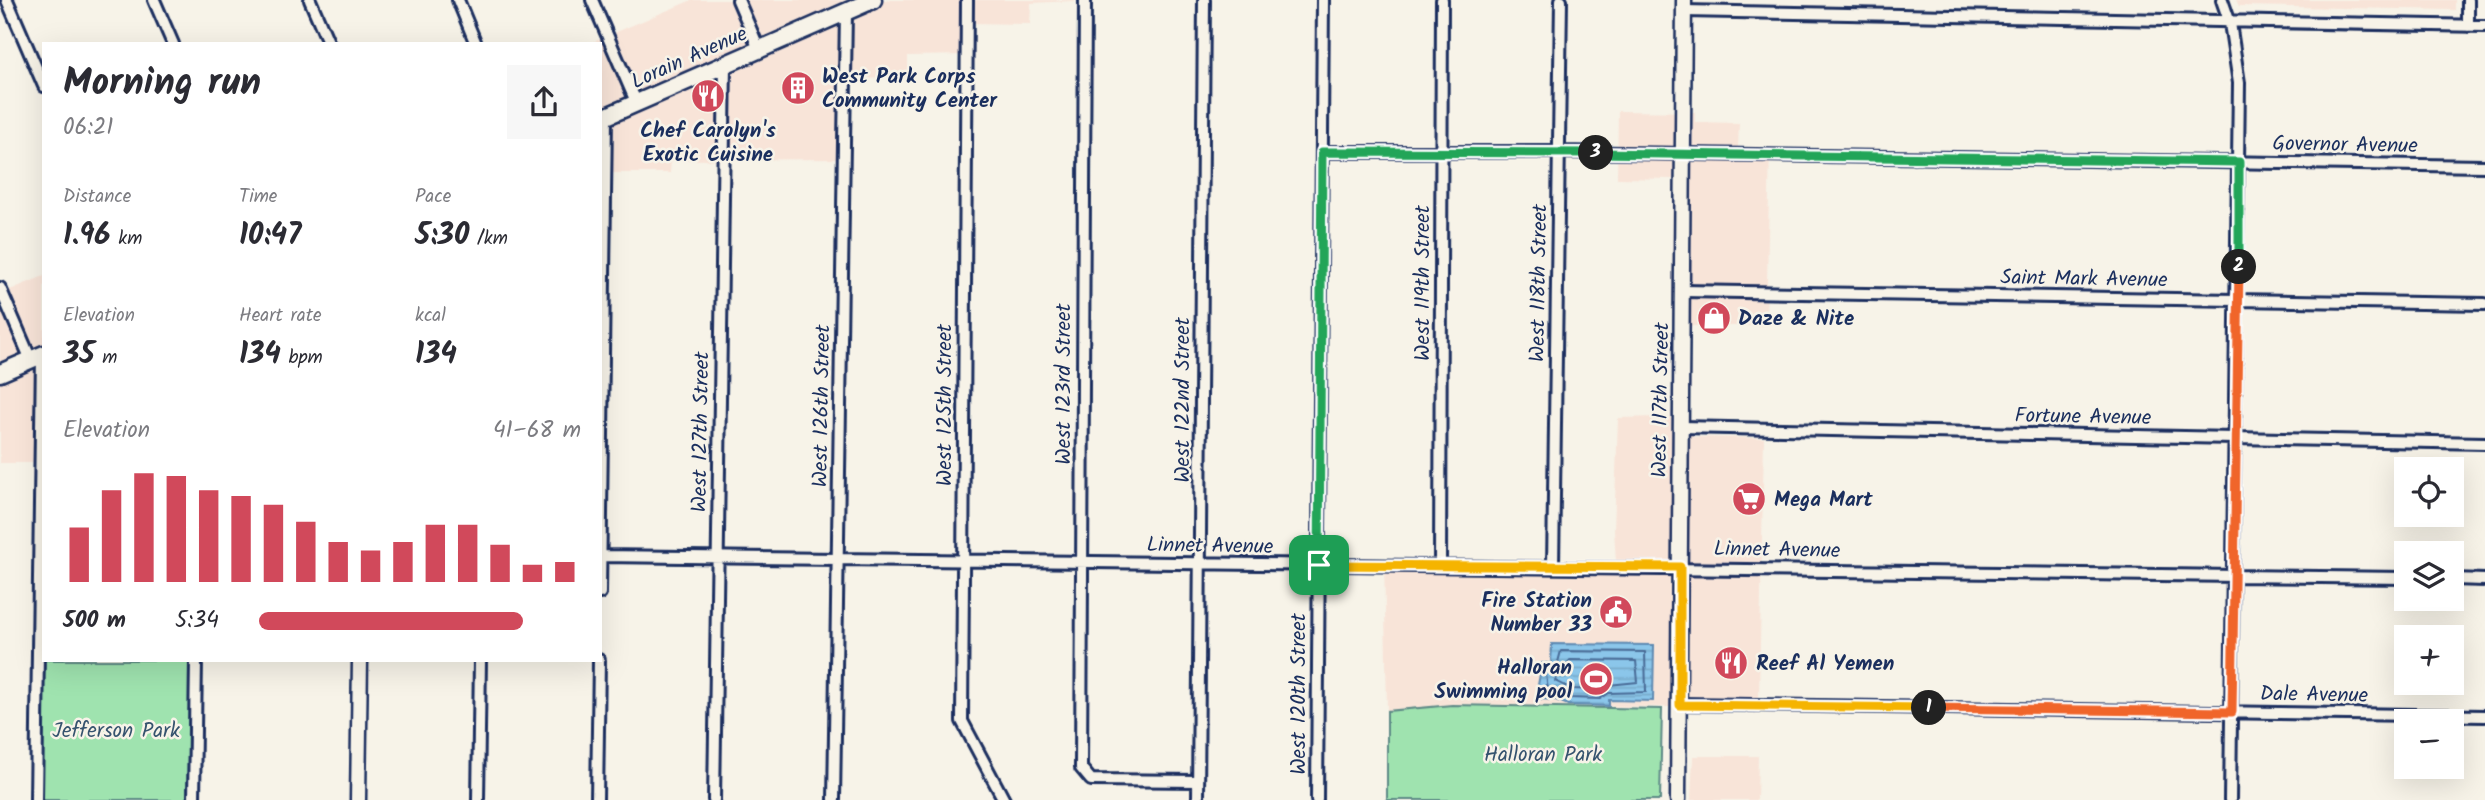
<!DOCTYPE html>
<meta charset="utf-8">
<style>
:root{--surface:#fff;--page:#f7f7f7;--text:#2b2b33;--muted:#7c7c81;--accent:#d1495b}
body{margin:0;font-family:Kalam,sans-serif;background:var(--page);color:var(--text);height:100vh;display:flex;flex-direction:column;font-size:26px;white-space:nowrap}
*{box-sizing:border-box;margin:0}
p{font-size:23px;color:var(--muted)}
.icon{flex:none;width:38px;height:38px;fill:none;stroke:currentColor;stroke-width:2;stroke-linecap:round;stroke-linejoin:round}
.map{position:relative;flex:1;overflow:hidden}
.drawer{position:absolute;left:42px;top:42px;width:560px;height:620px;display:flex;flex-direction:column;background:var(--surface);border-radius:0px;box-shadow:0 7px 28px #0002}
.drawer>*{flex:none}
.buttons{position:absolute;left:2394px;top:457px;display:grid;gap:14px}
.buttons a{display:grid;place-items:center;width:70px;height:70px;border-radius:0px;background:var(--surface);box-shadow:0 7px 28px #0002;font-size:35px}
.pin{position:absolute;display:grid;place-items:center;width:60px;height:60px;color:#fff;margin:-30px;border-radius:14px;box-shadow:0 4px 10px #0006}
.km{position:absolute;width:35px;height:35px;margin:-18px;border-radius:50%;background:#222;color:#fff;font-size:19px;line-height:35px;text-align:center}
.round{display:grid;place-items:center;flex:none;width:74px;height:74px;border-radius:0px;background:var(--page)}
.summary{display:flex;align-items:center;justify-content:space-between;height:119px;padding:0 21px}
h1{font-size:38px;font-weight:700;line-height:52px}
.stats{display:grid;grid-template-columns:repeat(3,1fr);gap:10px;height:119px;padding:7px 21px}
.stats div{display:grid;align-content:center}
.stats b{font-size:30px;font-weight:700}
.stats small{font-size:19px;font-weight:400}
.stats p{font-size:19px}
.chart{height:196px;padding:14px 21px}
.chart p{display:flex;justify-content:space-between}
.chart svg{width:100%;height:126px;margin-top:7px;stroke:var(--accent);stroke-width:6}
ul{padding:0 21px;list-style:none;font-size:23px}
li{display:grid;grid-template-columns:112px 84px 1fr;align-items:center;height:52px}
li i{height:18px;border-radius:9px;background:var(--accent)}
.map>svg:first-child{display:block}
</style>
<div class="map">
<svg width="2485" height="800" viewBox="0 0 2485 800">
<defs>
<pattern id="water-rules" width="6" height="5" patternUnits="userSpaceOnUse" patternTransform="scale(1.75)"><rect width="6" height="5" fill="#8bc6ea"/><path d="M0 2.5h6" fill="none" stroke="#77aacb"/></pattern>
</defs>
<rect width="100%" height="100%" fill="#f7f3e8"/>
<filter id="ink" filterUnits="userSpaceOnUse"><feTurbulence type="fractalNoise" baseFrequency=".0143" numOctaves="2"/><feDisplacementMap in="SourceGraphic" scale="14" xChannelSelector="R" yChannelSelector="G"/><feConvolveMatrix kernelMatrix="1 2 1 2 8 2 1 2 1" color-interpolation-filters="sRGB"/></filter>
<g filter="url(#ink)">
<path fill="#f8e4d8" d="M692 0H1092L1031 3 1030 24 969 23V55L908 56V78L849 79 847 159 671 160 670 173H609L600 200V44H588Z
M2236 0H2455V10L2239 6Z
M1618 111 1695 112V122L1739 123 1738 149 1770 150 1766 326H1672L1673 179 1617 178Z
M44 276V463H0V294Z
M1660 417 1693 419V437L1764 438 1759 698 1672 697 1671 707 1452 705 1387 711 1384 561 1616 562 1614 530 1618 418Z
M1693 756H1758L1757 800H1691Z"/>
<path fill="#9fe3af" stroke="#5d8986" stroke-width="2" d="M44 660H190L187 800H41Z
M1452 705 1662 709 1660 800H1387V711Z"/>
<path fill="url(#water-rules)" stroke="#5e8ab2" stroke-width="2" d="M1552 644 1654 645 1653 701 1609 700V706L1568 705 1556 700 1541 699 1538 685 1542 663H1551Z"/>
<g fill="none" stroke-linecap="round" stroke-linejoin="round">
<path stroke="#486b96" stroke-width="2" d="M1561 651 1645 652 1646 692 1609 693 1600 699 1570 698 1548 692 1546 673 1557 666Z
M1570 660 1636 661 1638 682 1608 685 1597 690 1572 689 1555 681Z"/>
<g stroke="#1b2f5e" stroke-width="16">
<path id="minor" d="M7 0 44 86
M154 0 173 44
M310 0 329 44
M458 0 476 44
M592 0 637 104
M738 0 759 49
M967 0 962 721 1004 800
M1085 0 1081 768 1091 780 1198 781
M2222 0 2230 23 2239 83 2230 800
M1684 11 2485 26
M2468 26V0
M1322 152H1560L2485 166
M0 288 31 360
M1683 291 2485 304
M1681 427 2485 443
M600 556 2406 578
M1440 566 1442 0
M1553 566 1561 0
M2452 579 2485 580
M600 593 606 117
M1680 704 2485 716
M36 800 42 355
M194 800 196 660
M478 800 480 660
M597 800 599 660
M714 800 725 64
M834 800 846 12
M1198 800 1204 0
M1317 800 1323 0"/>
</g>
<g stroke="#1b2f5e" stroke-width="19">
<path id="secondary" d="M358 800 360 660
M1678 800 1684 0"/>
</g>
<g stroke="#1b2f5e" stroke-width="21">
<path id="primary" d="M600 119 873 0
M0 373 44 354"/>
</g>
<use href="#minor" stroke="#f7f3e8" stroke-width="10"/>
<use href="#secondary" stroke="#f7f3e8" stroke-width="14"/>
<use href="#primary" stroke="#f7f3e8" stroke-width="16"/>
</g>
</g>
<g fill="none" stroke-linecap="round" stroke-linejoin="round" filter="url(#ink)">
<g stroke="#fff" stroke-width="14">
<path id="split-1" d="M1319 565 1680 567V705L1929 708"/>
</g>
<g stroke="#fff" stroke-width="14">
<path id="split-2" d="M1929 708 2232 712 2239 267"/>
</g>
<g stroke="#fff" stroke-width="14">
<path id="split-3" d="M1596 153 2239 162V267"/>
</g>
<g stroke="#fff" stroke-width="14">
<path id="split-4" d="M1319 565 1322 152 1596 153"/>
</g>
<use href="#split-1" stroke="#f5b400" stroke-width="9"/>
<use href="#split-2" stroke="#f0652b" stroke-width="9"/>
<use href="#split-3" stroke="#22a559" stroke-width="9"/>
<use href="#split-4" stroke="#22a559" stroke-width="9"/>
</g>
<defs>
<g id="building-disc" transform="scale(1.75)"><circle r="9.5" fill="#d1495b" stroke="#f7f3e8"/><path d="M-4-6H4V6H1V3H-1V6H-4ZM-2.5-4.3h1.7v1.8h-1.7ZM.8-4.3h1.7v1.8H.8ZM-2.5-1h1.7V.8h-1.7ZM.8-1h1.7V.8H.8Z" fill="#fff"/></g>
<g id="restaurant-disc" transform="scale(1.75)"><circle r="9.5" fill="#d1495b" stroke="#f7f3e8"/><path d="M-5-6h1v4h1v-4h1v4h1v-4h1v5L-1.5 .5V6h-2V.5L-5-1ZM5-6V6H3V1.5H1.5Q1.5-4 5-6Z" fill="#fff"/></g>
<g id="shop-disc" transform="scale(1.75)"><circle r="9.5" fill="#d1495b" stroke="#f7f3e8"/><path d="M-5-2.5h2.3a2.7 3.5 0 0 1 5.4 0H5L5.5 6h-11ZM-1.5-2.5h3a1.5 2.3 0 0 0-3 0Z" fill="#fff"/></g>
<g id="supermarket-disc" transform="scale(1.75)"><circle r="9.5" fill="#d1495b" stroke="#f7f3e8"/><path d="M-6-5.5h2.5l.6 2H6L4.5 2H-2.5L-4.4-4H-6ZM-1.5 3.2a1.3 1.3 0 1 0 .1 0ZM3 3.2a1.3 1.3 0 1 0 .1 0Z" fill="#fff"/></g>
<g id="civic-disc" transform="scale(1.75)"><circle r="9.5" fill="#d1495b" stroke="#f7f3e8"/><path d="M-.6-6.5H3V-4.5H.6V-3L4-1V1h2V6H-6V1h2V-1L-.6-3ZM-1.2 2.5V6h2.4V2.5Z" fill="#fff"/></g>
<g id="stadium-disc" transform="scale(1.75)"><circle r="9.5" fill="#d1495b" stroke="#f7f3e8"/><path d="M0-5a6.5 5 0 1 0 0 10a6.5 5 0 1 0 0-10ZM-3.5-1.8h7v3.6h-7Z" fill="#fff"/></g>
</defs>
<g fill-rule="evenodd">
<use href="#building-disc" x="798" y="88"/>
<use href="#restaurant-disc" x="708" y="96"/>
<use href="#shop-disc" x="1714" y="318"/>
<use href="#supermarket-disc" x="1749" y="499"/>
<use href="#civic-disc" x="1616" y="612"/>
<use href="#restaurant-disc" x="1731" y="663"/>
<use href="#stadium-disc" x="1596" y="679"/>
</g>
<g text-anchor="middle" stroke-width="5" stroke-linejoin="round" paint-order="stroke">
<g font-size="21" fill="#1b2f5e" stroke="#f7f3e8">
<text transform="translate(689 57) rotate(-24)" y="7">Lorain Avenue</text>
<text transform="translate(2345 144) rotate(1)" y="7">Governor Avenue</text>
<text transform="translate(2084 278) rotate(1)" y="7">Saint Mark Avenue</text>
<text transform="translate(1422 283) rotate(-90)" y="7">West 119th Street</text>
<text transform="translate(1538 283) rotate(-89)" y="7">West 118th Street</text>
<text transform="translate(1063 384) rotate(-90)" y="7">West 123rd Street</text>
<text transform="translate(1182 400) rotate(-90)" y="7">West 122nd Street</text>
<text transform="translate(1660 400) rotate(-89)" y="7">West 117th Street</text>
<text transform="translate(944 405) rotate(-90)" y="7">West 125th Street</text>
<text transform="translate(821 406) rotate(-89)" y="7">West 126th Street</text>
<text transform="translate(2083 416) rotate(1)" y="7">Fortune Avenue</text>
<text transform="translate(700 432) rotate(-89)" y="7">West 127th Street</text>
<text transform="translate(1210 545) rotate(1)" y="7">Linnet Avenue</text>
<text transform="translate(1777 549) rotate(1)" y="7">Linnet Avenue</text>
<text transform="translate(1298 694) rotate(-90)" y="7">West 120th Street</text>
<text transform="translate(2314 694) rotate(1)" y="7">Dale Avenue</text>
</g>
<g font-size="21" font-weight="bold" fill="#1b2f5e" stroke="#f7f3e8" text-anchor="start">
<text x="822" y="83">West Park Corps<tspan x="822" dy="24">Community Center</tspan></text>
<text x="708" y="137" text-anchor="middle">Chef Carolyn's<tspan x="708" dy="24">Exotic Cuisine</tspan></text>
<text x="1738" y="325">Daze &amp; Nite</text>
<text x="1774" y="506">Mega Mart</text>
<text x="1592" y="607" text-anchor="end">Fire Station<tspan x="1592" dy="24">Number 33</tspan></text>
<text x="1756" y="670">Reef Al Yemen</text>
<text x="1572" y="674" text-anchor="end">Halloran<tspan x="1572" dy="24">Swimming pool</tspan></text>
</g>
<g font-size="21" fill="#35536e" stroke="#f7f3e8">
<text x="116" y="737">Jefferson Park</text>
<text x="1543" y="761">Halloran Park</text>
</g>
</g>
</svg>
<div class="buttons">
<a><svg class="icon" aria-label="locate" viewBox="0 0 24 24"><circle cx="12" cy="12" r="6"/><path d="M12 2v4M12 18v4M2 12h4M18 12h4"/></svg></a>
<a><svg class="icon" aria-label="layers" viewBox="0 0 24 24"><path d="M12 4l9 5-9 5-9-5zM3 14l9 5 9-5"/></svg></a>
<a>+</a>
<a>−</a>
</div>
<div class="pin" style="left:1319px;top:565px;background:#1e9e55"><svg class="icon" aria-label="arrive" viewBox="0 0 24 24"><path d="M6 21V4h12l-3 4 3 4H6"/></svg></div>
<b class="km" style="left:1929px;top:708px">1</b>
<b class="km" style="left:2239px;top:267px">2</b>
<b class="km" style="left:1596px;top:153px">3</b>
<section class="drawer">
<div class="summary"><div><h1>Morning run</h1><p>06:21</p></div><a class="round"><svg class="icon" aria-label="share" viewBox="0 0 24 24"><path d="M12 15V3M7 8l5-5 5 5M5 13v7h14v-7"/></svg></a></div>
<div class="stats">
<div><p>Distance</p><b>1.96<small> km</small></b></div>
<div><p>Time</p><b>10:47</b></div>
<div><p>Pace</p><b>5:30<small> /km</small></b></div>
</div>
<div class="stats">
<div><p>Elevation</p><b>35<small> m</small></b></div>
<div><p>Heart rate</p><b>134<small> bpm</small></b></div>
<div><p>kcal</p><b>134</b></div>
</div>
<div class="chart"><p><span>Elevation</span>41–68 m</p>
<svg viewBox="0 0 160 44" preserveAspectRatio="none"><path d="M5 44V25M15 44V12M25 44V6M35 44V7M45 44V12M55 44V14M65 44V17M75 44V23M85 44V30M95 44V33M105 44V30M115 44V24M125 44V24M135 44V31M145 44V38M155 44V37"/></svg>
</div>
<ul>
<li><b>500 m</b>5:34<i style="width:82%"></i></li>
</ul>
</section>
</div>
